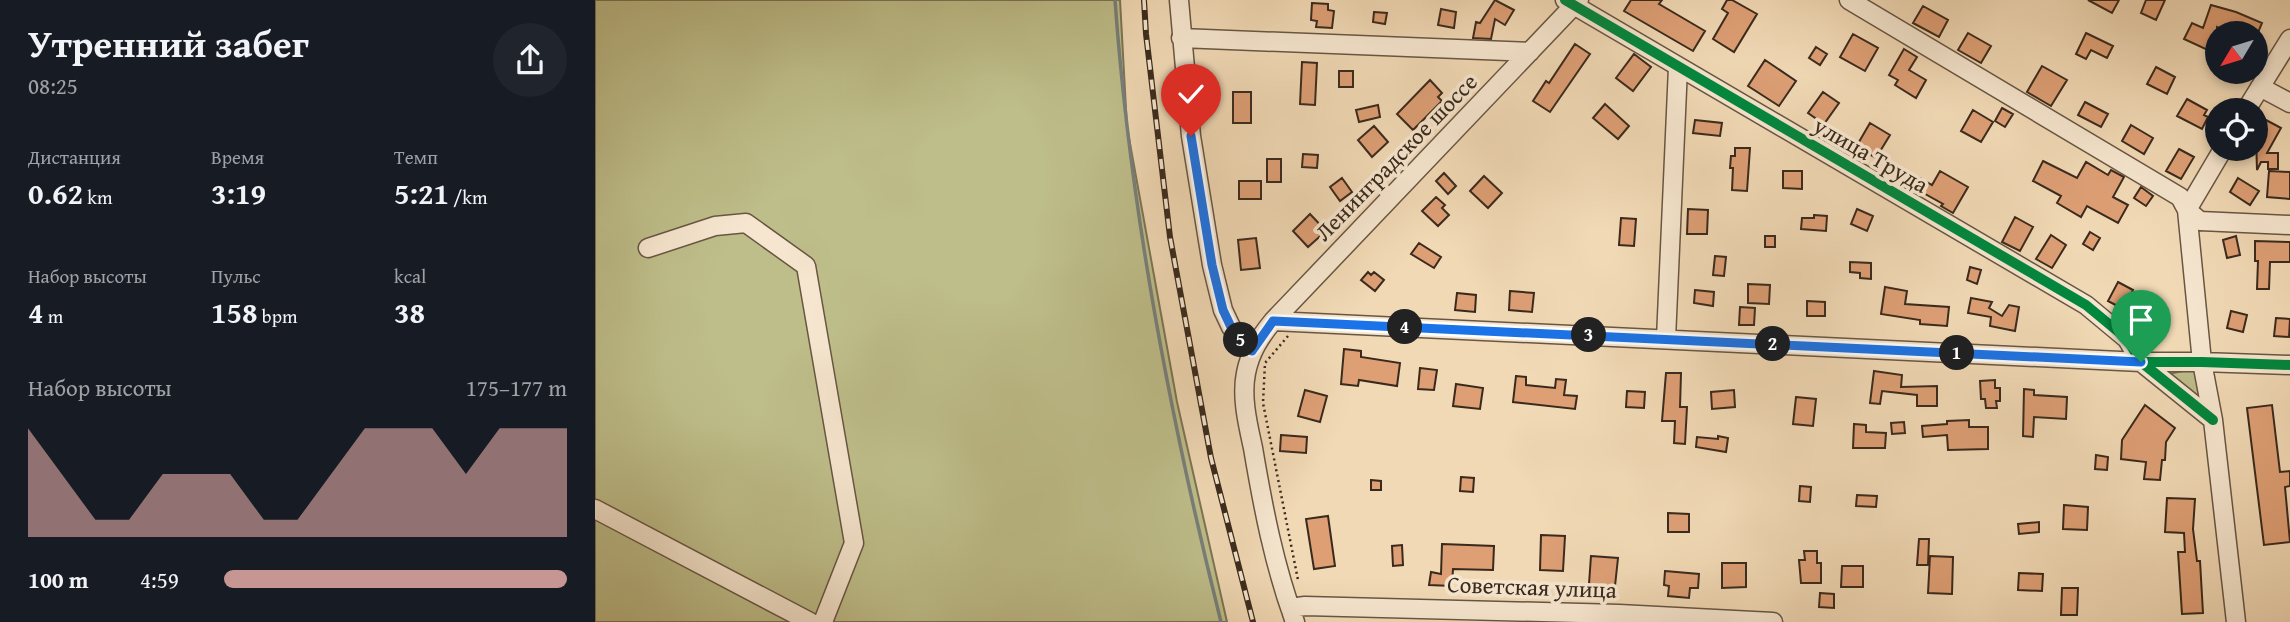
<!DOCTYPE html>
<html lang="ru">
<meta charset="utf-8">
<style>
:root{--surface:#171b24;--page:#20242c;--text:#f1f3f6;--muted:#9ea1a6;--accent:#c59692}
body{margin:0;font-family:"Gentium Book Plus",serif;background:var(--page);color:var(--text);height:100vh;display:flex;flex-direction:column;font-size:26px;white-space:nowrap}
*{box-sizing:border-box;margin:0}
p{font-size:23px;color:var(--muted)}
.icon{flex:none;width:38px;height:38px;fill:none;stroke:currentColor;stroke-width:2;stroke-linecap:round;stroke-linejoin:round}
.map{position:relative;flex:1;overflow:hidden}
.drawer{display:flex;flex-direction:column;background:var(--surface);width:595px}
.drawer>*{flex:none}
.needle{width:46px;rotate:232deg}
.fabs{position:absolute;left:1610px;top:21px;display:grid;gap:14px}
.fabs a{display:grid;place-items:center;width:63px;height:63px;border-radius:50%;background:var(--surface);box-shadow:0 4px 10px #0003;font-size:35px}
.pin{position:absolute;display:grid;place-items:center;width:60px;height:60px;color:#fff;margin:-72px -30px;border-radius:50% 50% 50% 0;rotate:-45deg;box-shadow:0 0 7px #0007}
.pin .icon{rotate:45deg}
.km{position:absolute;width:35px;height:35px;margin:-18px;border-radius:50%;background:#222;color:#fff;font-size:19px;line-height:35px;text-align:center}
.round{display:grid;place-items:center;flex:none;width:74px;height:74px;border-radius:37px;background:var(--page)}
.summary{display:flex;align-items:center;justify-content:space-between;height:119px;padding:0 28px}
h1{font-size:38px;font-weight:700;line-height:52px}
.stats{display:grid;grid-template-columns:repeat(3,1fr);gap:10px;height:119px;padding:7px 28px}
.stats div{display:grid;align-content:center}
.stats b{font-size:30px;font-weight:700}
.stats small{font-size:19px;font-weight:400}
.stats p{font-size:19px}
.chart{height:196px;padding:14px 28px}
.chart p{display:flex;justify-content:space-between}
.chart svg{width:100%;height:126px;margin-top:7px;fill:var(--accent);opacity:.7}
ul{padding:0 28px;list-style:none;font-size:23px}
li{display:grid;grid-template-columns:112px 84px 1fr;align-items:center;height:52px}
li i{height:18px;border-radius:9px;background:var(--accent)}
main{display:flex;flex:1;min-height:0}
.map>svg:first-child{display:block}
</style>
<main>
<section class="drawer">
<div class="summary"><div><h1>Утренний забег</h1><p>08:25</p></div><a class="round"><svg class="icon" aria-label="share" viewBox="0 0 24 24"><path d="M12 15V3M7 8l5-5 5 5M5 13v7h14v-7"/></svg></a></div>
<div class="stats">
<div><p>Дистанция</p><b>0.62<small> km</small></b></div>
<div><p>Время</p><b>3:19</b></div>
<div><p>Темп</p><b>5:21<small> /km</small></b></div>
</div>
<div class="stats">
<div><p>Набор высоты</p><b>4<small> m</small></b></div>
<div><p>Пульс</p><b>158<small> bpm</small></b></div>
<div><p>kcal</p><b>38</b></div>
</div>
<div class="chart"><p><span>Набор высоты</span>175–177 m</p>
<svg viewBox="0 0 160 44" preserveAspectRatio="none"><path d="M0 44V6L10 22L20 38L30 38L40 22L50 22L60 22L70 38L80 38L90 22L100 6L110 6L120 6L130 22L140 6L150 6L160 6V44z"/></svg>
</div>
<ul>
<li><b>100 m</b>4:59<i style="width:100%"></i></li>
</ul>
</section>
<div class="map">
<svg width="1695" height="622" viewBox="0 0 1695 622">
<rect width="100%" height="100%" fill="#f1d9b5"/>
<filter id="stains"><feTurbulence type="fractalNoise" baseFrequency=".00286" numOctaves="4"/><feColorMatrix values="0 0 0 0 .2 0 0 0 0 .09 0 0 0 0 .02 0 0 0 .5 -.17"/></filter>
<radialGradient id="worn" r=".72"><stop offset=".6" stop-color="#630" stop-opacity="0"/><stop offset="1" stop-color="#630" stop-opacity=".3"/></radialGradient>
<path fill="#bebe8a" stroke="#7c7454" stroke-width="2" d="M0 0H525L532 127 582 402 632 622H0Z
M1597 369 1601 372 1604 394 1601 396 1574 374Z"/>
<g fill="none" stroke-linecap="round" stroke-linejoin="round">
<path stroke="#777f7b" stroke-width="3.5" d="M520 0C535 210 575 418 626 622"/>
</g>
<path fill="#de9f75" stroke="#3a2a1d" stroke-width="2" d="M900 0 919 10 910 25 900 19 896 39 878 38 881 22 885 23Z
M1036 0H1067L1064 4 1110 31 1098 51 1029 11Z
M1132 0H1137L1162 14 1139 52 1118 39 1133 13 1127 9Z
M1493 0H1524L1517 13Z
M1551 0H1570L1561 20 1546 13Z
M717 3 733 4V10L739 11 737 28 721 27 722 21 716 20Z
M1616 5 1641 12 1667 23 1662 35 1645 27 1642 33H1637L1622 27V40L1617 52 1589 39 1597 23 1608 28Z
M1328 6 1353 20 1344 37 1318 23Z
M846 9 861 12 859 28 843 25Z
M779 12 792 13 790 24 778 22Z
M1373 33 1396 46 1386 63 1363 50Z
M1491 33 1518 46 1512 58 1496 50 1491 59 1481 54Z
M1258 34 1283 48 1270 71 1245 57Z
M980 44 995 54 955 112 938 101 951 81 954 83Z
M1221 47 1232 54 1225 65 1214 58Z
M1309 49 1322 57 1314 70 1331 80 1321 98 1300 85 1303 80 1294 75Z
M1039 54 1056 67 1038 91 1021 78Z
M1170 60 1201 81 1184 106 1153 86Z
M707 62 722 63 720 105 705 104Z
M1447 66 1472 80 1456 106 1432 92Z
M1561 67 1580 77 1572 94 1552 84Z
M744 71H758V87H744Z
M835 80 847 93 843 97 847 101 818 130 802 114Z
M638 92H656V123H638Z
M1228 92 1244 103 1229 124 1213 113Z
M1592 99 1612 110 1609 115 1613 117 1607 129 1582 116Z
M1490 102 1513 114 1506 127 1483 115Z
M1010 104 1034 126 1023 139 998 118Z
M783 105 785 117 764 122 761 110Z
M1407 108 1418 114 1410 127 1400 121Z
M1378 110 1398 122 1386 142 1366 131Z
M1100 120 1127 123 1125 136 1098 133Z
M1671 120 1686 128 1672 153H1683V169H1673V162H1666L1662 170 1661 137Z
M1275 123 1295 135 1281 158 1261 147Z
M1536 125 1558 138 1549 154 1527 141Z
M779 126 793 142 777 157 763 140Z
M1140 148H1155L1152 191 1137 190 1138 168H1135L1136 156H1140Z
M1584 149 1599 157 1586 179 1571 171Z
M708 154 723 155 722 168 707 167Z
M672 159H686V182H672Z
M1448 161 1482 178 1491 162 1513 175 1516 170 1529 177 1518 197 1533 205 1523 223 1492 206 1486 217 1462 203 1466 196 1438 181Z
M1188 171H1207V189L1188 188Z
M1345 171 1373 187 1358 213 1346 206 1348 204 1314 185 1320 175 1337 185Z
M1674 171 1695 172V199L1672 197Z
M849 173 861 186 853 194 841 181Z
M889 176 907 193 893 208 875 191Z
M747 178 757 192 745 201 735 187Z
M1643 178 1664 191 1655 205 1635 192Z
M644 181H666V199H644Z
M1546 187 1558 196 1551 206 1539 198Z
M841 197 850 205 847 208 854 215 843 226 827 211Z
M1093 209 1113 210 1112 234H1092Z
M1262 209 1278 216 1272 231 1256 224Z
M715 214 731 231 713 247 698 231Z
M1219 215 1232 216 1231 231 1206 229 1207 218H1219Z
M1420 217 1438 227 1425 251 1407 242Z
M1026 218 1041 219 1039 246 1024 245Z
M1495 232 1505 238 1498 250 1488 244Z
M1456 235 1471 245 1457 268 1441 259Z
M1170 236H1180V247H1170Z
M1641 236 1645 255 1632 258 1628 240Z
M661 238 665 268 646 270 643 240Z
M1660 241 1695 242V262H1675L1674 289H1662L1663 261H1660Z
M824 243 846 257 839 268 816 254Z
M1120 256 1131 257 1129 276 1118 275Z
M1255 262 1276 263V279L1265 278V273L1255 272Z
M1375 267 1386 270 1382 284 1372 280Z
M773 272 776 275 779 272 789 280 780 291 766 280Z
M1523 282 1538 290 1528 309 1513 301Z
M1153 284 1175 285 1174 304 1153 303Z
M1290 287 1312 291 1310 304 1354 307 1352 326 1325 324V320L1286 314Z
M1100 290 1119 292 1118 306 1099 303Z
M915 291 939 293 937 312 914 310Z
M862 293 881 295 880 312 860 310Z
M1376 298 1397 302 1394 308 1407 316 1414 305 1424 307 1420 331 1395 326 1396 317 1373 313Z
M1212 301 1230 302V316H1212Z
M1145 307 1160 308 1159 325H1144Z
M1636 311 1652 315 1648 332 1632 328Z
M1681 318 1695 319 1694 337 1679 336Z
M749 349 766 351V357L805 363 802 386 764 380 763 386 746 384Z
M825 368 842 370 839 390 823 389Z
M1279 371 1307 375 1306 387 1342 386V406H1322V395L1287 391 1285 404 1275 403Z
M1071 373H1086L1085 407H1092L1090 444 1079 443 1080 421H1067Z
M921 376 931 377V385L960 388 961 379 971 380 969 395 982 396 980 409 918 402Z
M1400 380V388H1405V401H1401L1402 408H1391L1390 399H1386L1385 381Z
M861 384 888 388 885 409 858 406Z
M1429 389 1439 390V395L1472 397 1471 419 1439 417 1438 437 1428 436Z
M710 390 732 396 725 422 703 416Z
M1139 390 1140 407 1117 409 1116 392Z
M1032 391 1050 392 1049 408 1031 407Z
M1201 397 1221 399 1218 426 1198 424Z
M1550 405 1580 428 1571 442 1570 460H1567L1565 480 1549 479 1551 462 1526 459 1527 440Z
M1677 405 1685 472 1695 471V486L1690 487 1695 542 1669 545 1652 408Z
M1374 420V427H1393V449L1353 450 1352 435 1328 437 1327 426 1352 424V421Z
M1309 422 1310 433 1297 434 1296 423Z
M1259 424 1271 425V432L1291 433 1290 448H1258Z
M686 435 712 437 711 453 685 451Z
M1123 436 1133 438 1131 452 1101 447 1102 437 1123 439Z
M1501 455 1513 457 1512 470 1500 469Z
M866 477 879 478 878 492 865 491Z
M776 480 786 481V490H776Z
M1205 486 1216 487 1215 502 1204 501Z
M1262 495 1282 496 1281 507 1261 506Z
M1572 498 1600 499 1598 529 1602 561H1605L1608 613 1587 614 1583 552H1590L1589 533 1570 532Z
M1469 505 1493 507 1492 530 1468 529Z
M1073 513 1094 514V532H1073Z
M733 516 740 566 719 569 711 519Z
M1444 522V532L1424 534 1423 524Z
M946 535 970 536 968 571 945 570Z
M1324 539H1334L1333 565H1322Z
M847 544 899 546 898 570 858 569 857 586 834 585 836 572 846 574Z
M807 545 808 565 798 566 797 546Z
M1209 551H1222V563H1226V583H1206L1204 560H1210Z
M996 556 1023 558 1020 586 994 584Z
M1335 556 1358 557 1357 594 1333 593Z
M1127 563H1151V587L1127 588Z
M1247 566H1268V587H1246Z
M1070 571 1104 574 1103 588H1095L1094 598 1073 596 1074 586 1069 585Z
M1424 573 1448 574 1447 591 1423 590Z
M1467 588H1483L1482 615H1466Z
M1225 593 1239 594V608L1224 607Z"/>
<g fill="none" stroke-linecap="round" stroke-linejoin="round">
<g stroke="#685643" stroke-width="21">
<path id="minor" d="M584 0 596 136 617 265 628 310 636 327 657 351
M970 0 1491 305 1532 339 1546 362 1618 420
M1254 0 1585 197 1592 210 1605 221 1695 225
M586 38 935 52
M1665 87 1695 103
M1651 110 1695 39
M1628 149 1592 210 1607 362 1618 420 1641 622
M53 248 120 226 151 223 211 266 259 543 228 622
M678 321 1546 362H1607L1695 365
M1071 339 1083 67
M0 509 215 622
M695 608 710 606 1024 614 1178 622
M700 622C679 565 668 507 658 448 653 425 646 397 651 373 655 352 665 337 678 321L984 0"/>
</g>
<path stroke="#3a2a1d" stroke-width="2.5" stroke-dasharray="2 3.5" stroke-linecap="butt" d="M693 336 670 363 668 403 703 580"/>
<use href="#minor" stroke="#f6e6cf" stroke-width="18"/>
<g stroke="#3a2a1d" stroke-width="6">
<path id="rail" d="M549 0 551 34 575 237 616 458 658 622"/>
</g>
<use href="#rail" stroke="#f6e6cf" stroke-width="3.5" stroke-dasharray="10" stroke-linecap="butt"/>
<g stroke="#f6e6cf" stroke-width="15">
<path id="cycleway" d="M970 0 1491 305 1532 339 1546 362 1618 420
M678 321 1546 362H1607L1695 365"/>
</g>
<use href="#cycleway" stroke="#00873e" stroke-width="10"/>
</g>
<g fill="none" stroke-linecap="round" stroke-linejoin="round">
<g stroke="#fff" stroke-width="14">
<path id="route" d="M596 136 617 265 628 310 636 327 657 351 678 321 1546 362"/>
</g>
<use href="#route" stroke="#1a73e8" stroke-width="9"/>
</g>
<g text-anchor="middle" stroke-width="7" stroke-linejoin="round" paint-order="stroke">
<g font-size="23" fill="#3a2a1d" stroke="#f6e6cf">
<text transform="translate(1276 155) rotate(30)" y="8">улица Труда</text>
<text transform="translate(801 157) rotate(-46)" y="8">Ленинградское шоссе</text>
<text transform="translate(937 587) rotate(2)" y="8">Советская улица</text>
</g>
</g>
<rect width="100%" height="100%" filter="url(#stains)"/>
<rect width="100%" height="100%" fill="url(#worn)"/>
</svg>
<div class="fabs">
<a><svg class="needle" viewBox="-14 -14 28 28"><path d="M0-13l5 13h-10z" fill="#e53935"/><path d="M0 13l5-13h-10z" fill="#9ea1a6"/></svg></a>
<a><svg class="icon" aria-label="locate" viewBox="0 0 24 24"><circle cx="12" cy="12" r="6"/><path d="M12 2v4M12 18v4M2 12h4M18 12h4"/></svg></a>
</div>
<div class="pin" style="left:1546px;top:362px;background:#1e9e55"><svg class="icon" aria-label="arrive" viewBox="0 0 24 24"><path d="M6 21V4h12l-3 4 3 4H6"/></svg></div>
<div class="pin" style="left:596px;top:136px;background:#d93025"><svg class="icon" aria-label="check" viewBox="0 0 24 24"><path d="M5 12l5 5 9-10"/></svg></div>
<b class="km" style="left:1362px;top:353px">1</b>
<b class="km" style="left:1178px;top:344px">2</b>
<b class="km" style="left:994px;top:335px">3</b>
<b class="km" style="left:810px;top:327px">4</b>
<b class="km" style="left:646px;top:340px">5</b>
</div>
</main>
